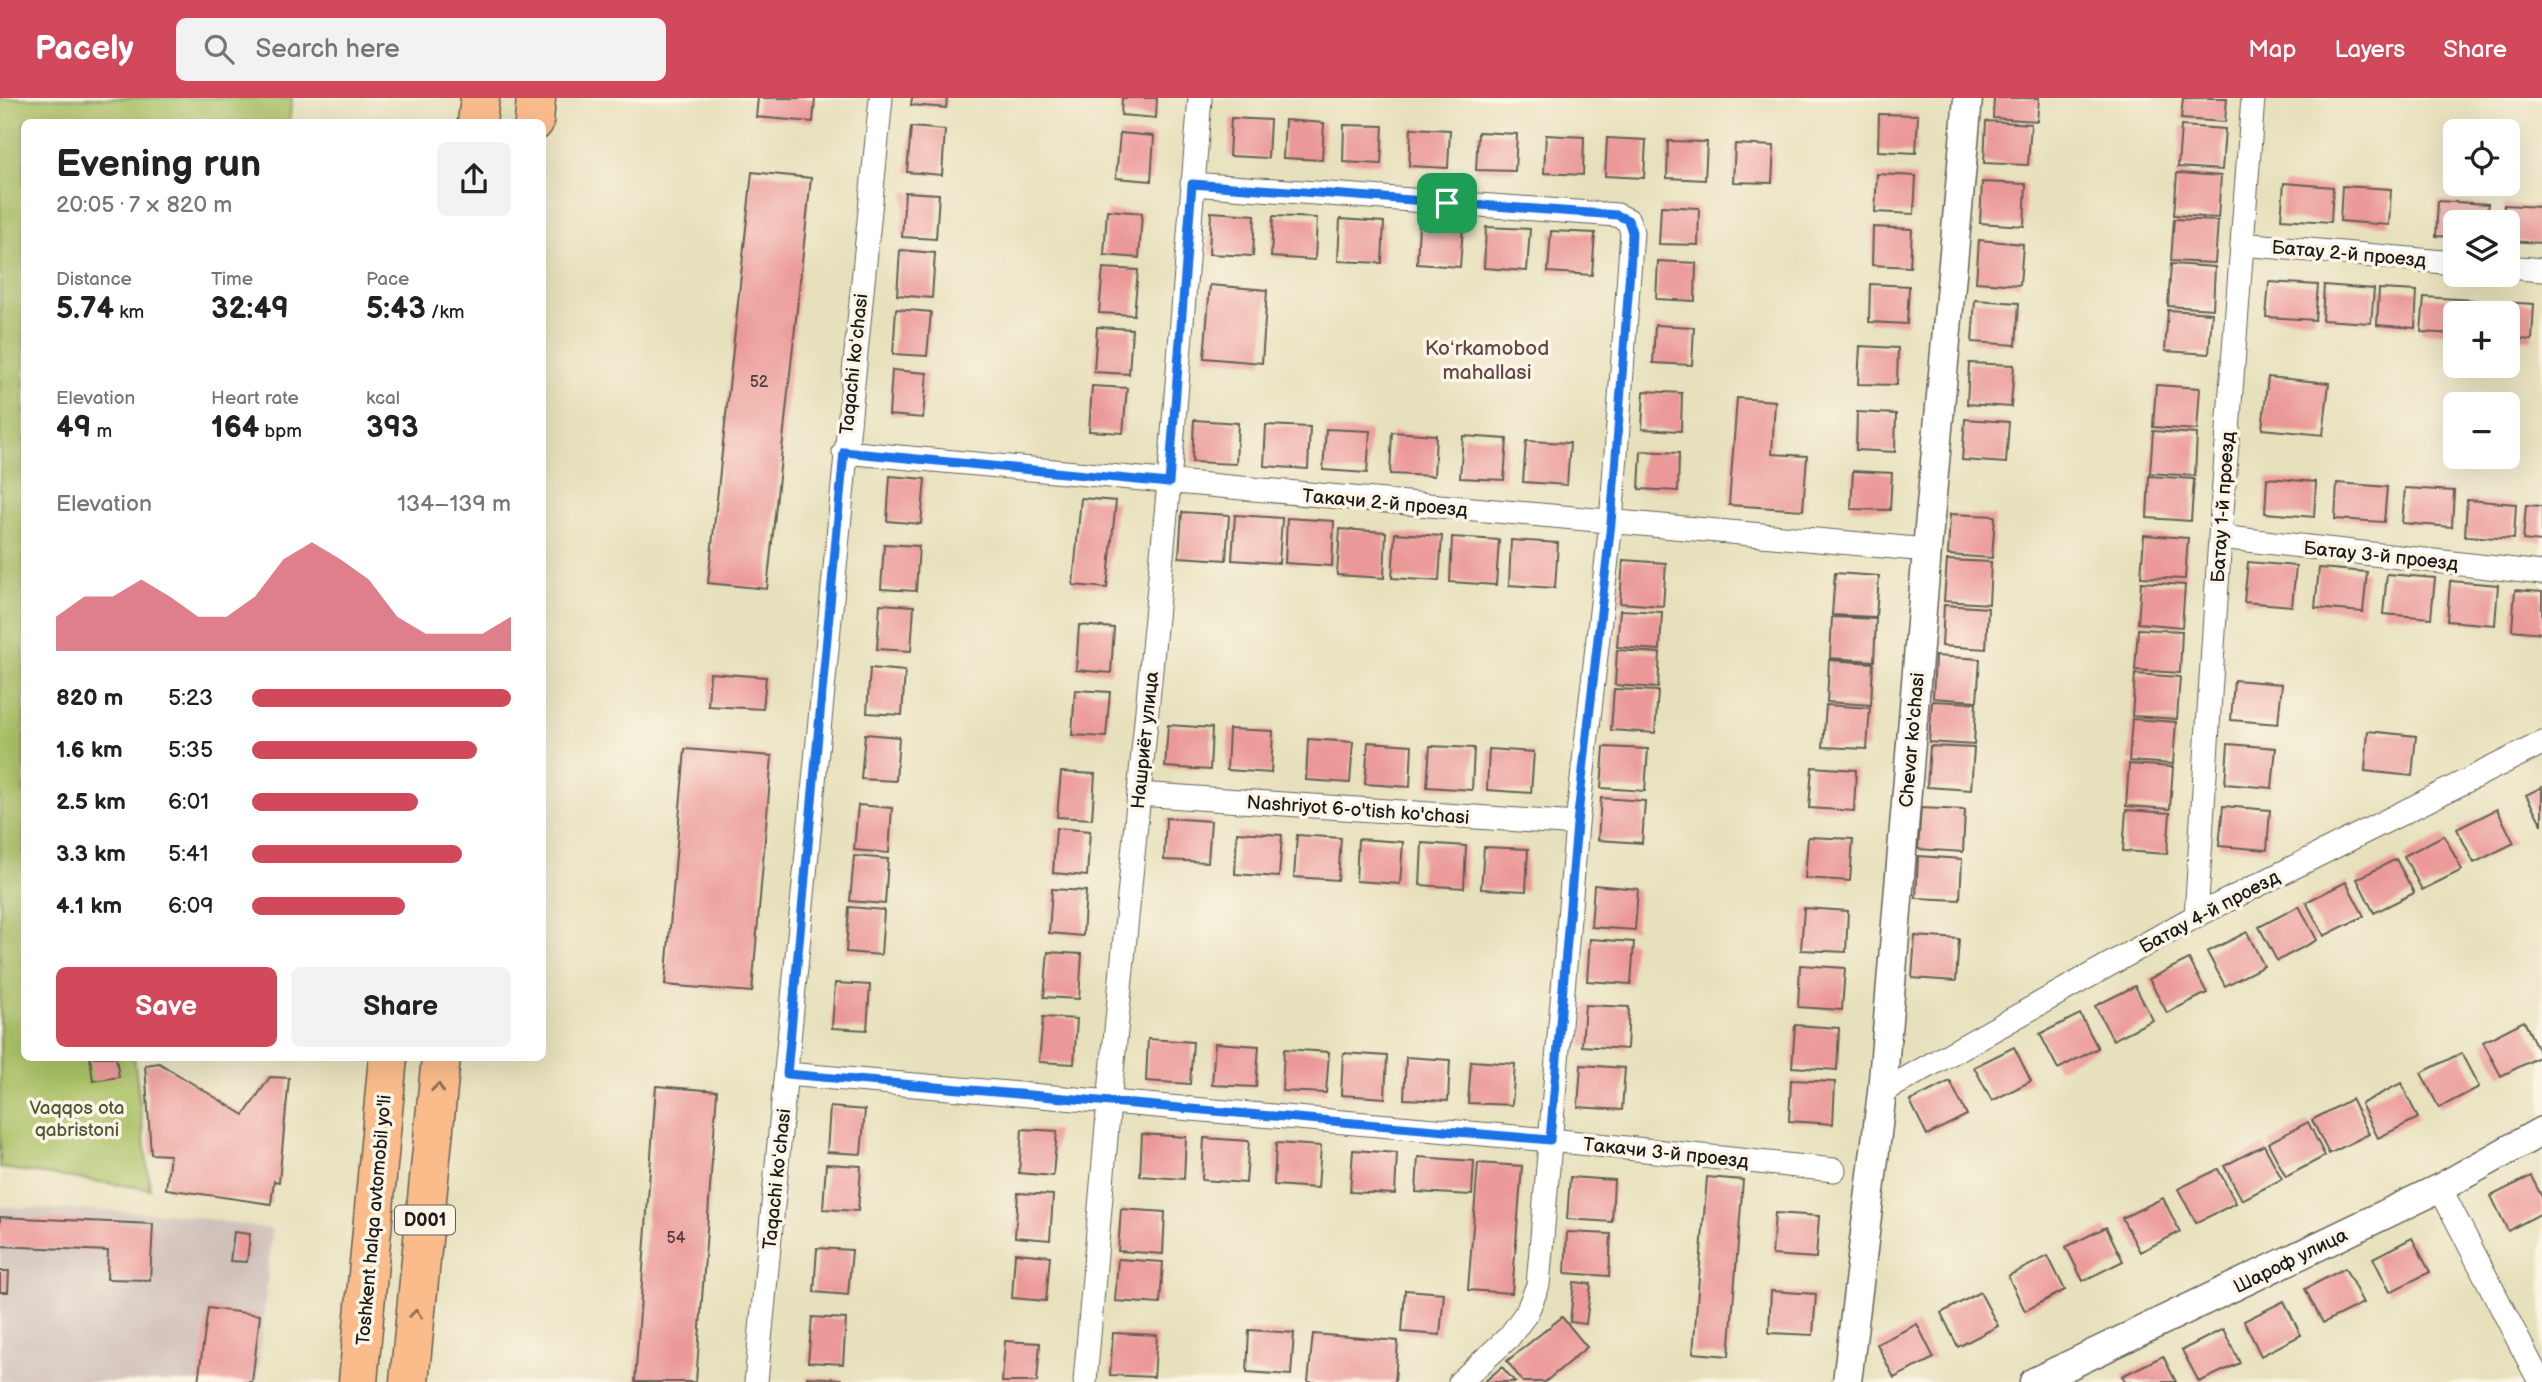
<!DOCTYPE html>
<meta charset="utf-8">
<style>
:root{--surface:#fff;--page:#f2f2f2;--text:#222;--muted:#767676;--accent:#d1495b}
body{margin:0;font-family:"Balsamiq Sans",sans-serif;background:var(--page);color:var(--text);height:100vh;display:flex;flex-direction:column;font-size:26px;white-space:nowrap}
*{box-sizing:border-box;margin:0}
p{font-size:23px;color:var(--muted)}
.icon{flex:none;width:38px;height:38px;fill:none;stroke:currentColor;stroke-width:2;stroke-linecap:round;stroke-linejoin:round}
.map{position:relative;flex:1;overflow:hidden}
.side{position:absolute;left:21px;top:21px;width:525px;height:942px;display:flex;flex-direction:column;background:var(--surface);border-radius:10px;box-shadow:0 7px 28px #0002}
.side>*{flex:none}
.controls{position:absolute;left:2443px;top:21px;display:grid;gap:14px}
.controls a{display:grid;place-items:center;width:77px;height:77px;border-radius:10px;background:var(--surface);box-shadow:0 7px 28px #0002;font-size:35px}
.pin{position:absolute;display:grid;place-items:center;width:60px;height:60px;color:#fff;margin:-30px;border-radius:14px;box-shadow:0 4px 10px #0006}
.round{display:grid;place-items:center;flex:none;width:74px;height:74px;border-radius:10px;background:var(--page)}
.headline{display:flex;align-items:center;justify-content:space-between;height:119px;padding:0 35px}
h1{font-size:38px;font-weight:800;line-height:52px}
.figures{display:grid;grid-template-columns:repeat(3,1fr);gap:10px;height:119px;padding:7px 35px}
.figures div{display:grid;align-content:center}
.figures b{font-size:30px;font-weight:800}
.figures small{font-size:19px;font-weight:400}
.figures p{font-size:19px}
.chart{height:196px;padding:14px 35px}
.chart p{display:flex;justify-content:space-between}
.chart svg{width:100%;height:126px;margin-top:7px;fill:var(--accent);opacity:.7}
.primary-button{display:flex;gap:14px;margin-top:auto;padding:14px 35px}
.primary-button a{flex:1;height:80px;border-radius:10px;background:var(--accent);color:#fff;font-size:28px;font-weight:800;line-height:80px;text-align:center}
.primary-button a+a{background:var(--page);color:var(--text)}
ul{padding:0 35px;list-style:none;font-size:23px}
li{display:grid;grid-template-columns:112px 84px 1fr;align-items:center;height:52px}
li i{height:18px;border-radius:9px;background:var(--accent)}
header{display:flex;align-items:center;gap:42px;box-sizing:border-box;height:98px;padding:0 35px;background:var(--accent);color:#fff}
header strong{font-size:33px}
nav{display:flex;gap:38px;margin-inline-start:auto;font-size:24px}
.search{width:490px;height:63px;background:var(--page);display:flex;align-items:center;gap:18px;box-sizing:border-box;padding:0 24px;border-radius:10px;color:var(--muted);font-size:26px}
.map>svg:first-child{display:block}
</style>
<header>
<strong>Pacely</strong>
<div class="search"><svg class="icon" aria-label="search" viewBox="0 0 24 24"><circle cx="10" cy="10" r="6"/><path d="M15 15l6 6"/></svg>Search here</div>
<nav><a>Map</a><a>Layers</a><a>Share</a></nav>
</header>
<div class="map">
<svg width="2542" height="1284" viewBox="0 0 2542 1284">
<rect width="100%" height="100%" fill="#fcf5e5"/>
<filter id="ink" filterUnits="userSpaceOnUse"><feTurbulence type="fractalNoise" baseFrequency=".0143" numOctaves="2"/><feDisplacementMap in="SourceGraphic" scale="14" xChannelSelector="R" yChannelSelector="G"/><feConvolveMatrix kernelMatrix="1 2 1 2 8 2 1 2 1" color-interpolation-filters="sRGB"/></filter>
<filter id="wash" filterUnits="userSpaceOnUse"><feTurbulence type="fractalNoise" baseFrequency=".00686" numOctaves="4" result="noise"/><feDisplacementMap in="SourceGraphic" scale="28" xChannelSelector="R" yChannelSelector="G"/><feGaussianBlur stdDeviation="1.57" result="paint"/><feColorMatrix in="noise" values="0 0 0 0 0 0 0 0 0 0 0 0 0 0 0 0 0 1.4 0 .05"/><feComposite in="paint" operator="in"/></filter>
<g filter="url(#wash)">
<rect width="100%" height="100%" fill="#e7e0bc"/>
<path fill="#cfc0ba" d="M0 1109 166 1115 272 1131 257 1284H0Z"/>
<path fill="#aac166" stroke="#636e41" stroke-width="2" d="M0 0H292L289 24H24V959H134L150 1091 0 1070Z"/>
<g id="blocks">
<path fill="#eb9998" d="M758 0H815L813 24 756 19Z
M912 0H947L946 10 911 7Z
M1122 0H1157L1156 20 1121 17Z
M1994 0H2039L2037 23 1993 20Z
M2183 0H2227L2225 24 2181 21Z
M1879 16 1918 17 1916 55 1878 53Z
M1231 20 1270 22 1268 60 1229 58Z
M1285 22 1324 25 1322 62 1283 60Z
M1986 23 2031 26 2028 67 1984 65Z
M1344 27 1383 28 1381 66 1343 64Z
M2181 28 2225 31 2222 72 2178 69Z
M911 29 945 32 942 77 907 74Z
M1411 30 1450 32 1448 70 1409 68Z
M1478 34 1517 36 1515 73 1476 72Z
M1120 35 1154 38 1151 83 1116 80Z
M1546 37 1584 39 1583 77 1544 75Z
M1607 40 1646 42 1644 80 1605 78Z
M1668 43 1707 44 1705 82 1667 80Z
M1735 46 1774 48 1772 85 1733 84Z
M752 74 811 80 767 491 708 485Z
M2177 75 2221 78 2218 120 2174 117Z
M1877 76 1916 78 1914 116 1875 114Z
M1982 84 2026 86 2024 128 1980 125Z
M2284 85 2333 89 2331 124 2281 121Z
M2342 88 2391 91 2389 127 2340 123Z
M905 94 939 96 936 141 902 139Z
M2438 103 2488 106 2486 124H2455V139L2436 138Z
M2504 107 2542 109V145L2508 143V124H2503Z
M1661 108 1699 110 1698 147 1659 146Z
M1107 112 1142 115 1139 160 1104 157Z
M1211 114 1255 117 1253 158 1209 156Z
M1273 118 1317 120 1315 162 1271 159Z
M1340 121 1384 124 1382 165 1338 163Z
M2174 121 2218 123 2215 165 2171 163Z
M1419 125 1463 128 1460 169 1417 166Z
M1486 129 1530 131 1527 173 1484 170Z
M1873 129 1912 131 1910 169 1872 167Z
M1551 133 1595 135 1592 177 1548 174Z
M1979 142 2023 146 2020 187 1976 184Z
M900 152 935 155 932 200 897 197Z
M1658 163 1696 165 1695 203 1656 201Z
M2171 166 2215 169 2213 211 2168 208Z
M1103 170 1138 172 1134 217 1099 215Z
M2269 184 2318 187 2315 222 2266 219Z
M1870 186 1909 188 1907 226 1869 224Z
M1210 187 1267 192 1262 265 1204 260Z
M2324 187 2374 191 2371 225 2322 222Z
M2379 191 2417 193 2415 230 2377 227Z
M2424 199 2473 202 2472 215H2455V236L2421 234Z
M1975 202 2019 205 2016 247 1972 244Z
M2484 203 2534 206 2532 242 2508 240V215H2484Z
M896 211 931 214 927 258 893 256Z
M2168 212 2212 215 2209 256 2165 253Z
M1655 227 1694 229 1692 267 1653 265Z
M1097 229 1132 231 1129 276 1094 274Z
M1860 248 1898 250 1897 287 1858 286Z
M1969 265 2014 267 2011 309 1967 306Z
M892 272 927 275 923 320 889 317Z
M2268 279 2329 285 2323 337 2262 331Z
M2156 287 2200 290 2197 332 2153 329Z
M1092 288 1127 290 1123 335 1089 333Z
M1644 293 1682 295 1681 333 1642 331Z
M1737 300 1775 303 1772 356 1807 358 1803 412 1729 407Z
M1857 314 1896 316 1895 354 1856 352Z
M1965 321 2009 324 2006 365 1962 362Z
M1194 322 1238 325 1236 366 1192 364Z
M1266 327 1310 329 1308 371 1264 368Z
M1326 331 1370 333 1367 375 1323 372Z
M2153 333 2197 336 2195 378 2150 375Z
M1392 334 1436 337 1434 378 1390 376Z
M1463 338 1507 341 1504 382 1460 380Z
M1526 343 1570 345 1567 387 1523 384Z
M1641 353 1679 355 1678 393 1639 391Z
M1853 373 1892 375 1890 412 1851 411Z
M890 378 925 381 921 426 887 423Z
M2149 378 2194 381 2191 423 2147 420Z
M2267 380 2316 384 2314 419 2265 415Z
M2337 385 2387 389 2384 424 2335 421Z
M2405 390 2454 393 2452 429 2402 425Z
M1081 400 1116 403 1107 490 1073 487Z
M2467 402 2516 406 2514 441 2465 438Z
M2526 407 2542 408V444L2523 442Z
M1182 414 1229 417 1226 462 1179 459Z
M1950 416 1995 418 1992 460 1948 457Z
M1235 417 1282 420 1279 465 1232 462Z
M1287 420 1334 423 1332 468 1285 465Z
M1340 431 1386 434 1384 480 1337 477Z
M1395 435 1442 438 1439 483 1392 480Z
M2144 437 2188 440 2185 481 2141 479Z
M1452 439 1499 442 1496 487 1450 484Z
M1511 442 1558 445 1555 490 1509 487Z
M884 446 919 448 916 493 881 491Z
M1623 462 1666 465 1663 508 1620 505Z
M1947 462 1991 464 1989 506 1944 503Z
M2248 464 2296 468 2292 508 2244 504Z
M2319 470 2367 474 2363 514 2315 510Z
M1835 475 1879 478 1876 519 1832 517Z
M2387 476 2435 480 2431 520 2383 516Z
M2450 483 2498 487 2495 527 2447 523Z
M2141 484 2185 487 2182 529 2138 525Z
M2515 492 2542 494V535L2512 532Z
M880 506 914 508 911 553 877 551Z
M1944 507 1988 510 1986 551 1942 548Z
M1620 512 1662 514 1660 552 1617 549Z
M1832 519 1876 521 1874 563 1830 560Z
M1079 527 1114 530 1111 575 1076 572Z
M2138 531 2182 533 2180 575 2135 572Z
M1617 552 1660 555 1658 590 1615 587Z
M1935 558 1980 561 1977 603 1933 600Z
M1829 562 1873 565 1871 607 1827 604Z
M870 570 905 573 902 617 867 615Z
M710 575 766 579 763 611 708 608Z
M2135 576 2180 579 2177 621 2132 618Z
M2234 582 2282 586 2278 626 2231 622Z
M1614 591 1658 593 1655 635 1611 632Z
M1075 592 1110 594 1106 639 1072 637Z
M1932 603 1976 605 1974 647 1929 644Z
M1826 607 1870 610 1867 651 1823 649Z
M2132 621 2176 624 2173 666 2129 663Z
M1168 627 1212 630 1210 672 1165 669Z
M1229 631 1273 633 1271 675 1227 672Z
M2368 633 2416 638 2412 678 2365 673Z
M865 636 899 639 896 683 861 681Z
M1308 641 1353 644 1350 685 1306 682Z
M1368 644 1412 647 1410 689 1365 686Z
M2228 646 2276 650 2272 690 2225 686Z
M1430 648 1474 650 1472 692 1427 689Z
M1930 648 1974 650 1971 692 1927 689Z
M1604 649 1648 651 1645 693 1601 690Z
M685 651 772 658 752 894 665 887Z
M1489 651 1534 654 1531 695 1487 692Z
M2129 666 2173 669 2170 711 2126 708Z
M1812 669 1856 672 1854 713 1809 710Z
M1061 674 1095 676 1092 721 1057 719Z
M2542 689V727L2526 697Z
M1601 700 1645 703 1642 745 1598 742Z
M858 707 892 710 889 755 854 752Z
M2223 708 2270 712 2267 752 2219 748Z
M1921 710 1965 712 1963 754 1918 751Z
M2497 711 2514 745 2474 765 2457 731Z
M2126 712 2170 715 2167 756 2123 753Z
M1166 720 1211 723 1208 764 1164 762Z
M1056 730 1090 733 1087 778 1053 775Z
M1237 734 1282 737 1279 779 1235 776Z
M1297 737 1341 740 1338 782 1294 779Z
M2444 737 2462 772 2422 792 2404 758Z
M1808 739 1853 741 1850 783 1805 780Z
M1358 741 1403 744 1400 786 1356 783Z
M1422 745 1466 748 1464 790 1420 787Z
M1484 749 1528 751 1526 793 1481 791Z
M854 758 888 761 885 806 850 803Z
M1918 758 1962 761 1960 802 1916 800Z
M2396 761 2414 795 2374 815 2357 781Z
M2346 784 2364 818 2324 838 2306 804Z
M1594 787 1638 791 1635 832 1591 829Z
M1052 791 1086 793 1083 838 1049 835Z
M2299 808 2317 842 2277 863 2259 829Z
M849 809 884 812 881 857 846 854Z
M1804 810 1848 813 1846 854 1801 852Z
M2247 834 2264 868 2225 888 2207 854Z
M1915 838 1959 841 1956 883 1912 880Z
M1590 841 1634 844 1631 886 1587 883Z
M1048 854 1082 856 1079 901 1044 899Z
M2189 861 2207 895 2167 915 2149 881Z
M1800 867 1845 870 1842 912 1798 909Z
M835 885 870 887 867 932 832 930Z
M2135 888 2153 922 2113 942 2095 908Z
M1585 907 1629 909 1627 951 1582 948Z
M2080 916 2098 950 2058 971 2040 936Z
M1043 919 1077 921 1074 966 1039 964Z
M2524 923 2541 958 2501 978 2483 944Z
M1795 927 1839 930 1837 972 1792 969Z
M1148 941 1193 944 1190 986 1146 983Z
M1215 945 1259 948 1256 989 1212 987Z
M2014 949 2031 983 1992 1003 1974 969Z
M1284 951 1329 954 1326 995 1282 993Z
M1343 955 1387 958 1385 1000 1341 997Z
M2461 955 2479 989 2439 1010 2421 975Z
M90 959H116L119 979 93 983Z
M1406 959 1450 962 1448 1003 1404 1001Z
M1471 963 1515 966 1512 1007 1468 1005Z
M159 965 244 1017 270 979 289 980 279 1084 274 1083 271 1106 166 1091 170 1057 151 1056 145 967Z
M1581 967 1625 970 1622 1012 1578 1009Z
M1791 982 1835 984 1833 1026 1789 1023Z
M1950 983 1967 1017 1927 1037 1910 1003Z
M2401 985 2418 1020 2378 1040 2361 1006Z
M656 988 717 993 696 1284H635Z
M2351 1001 2369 1036 2329 1056 2312 1022Z
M830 1009 865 1012 861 1056 827 1054Z
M2308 1024 2325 1058 2286 1079 2268 1045Z
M1022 1031 1057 1033 1053 1078 1019 1075Z
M1142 1036 1186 1039 1184 1081 1140 1078Z
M1204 1040 1249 1043 1246 1085 1202 1082Z
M1276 1045 1321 1048 1318 1090 1274 1087Z
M2264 1047 2282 1081 2242 1102 2224 1068Z
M1353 1052 1397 1055 1395 1096 1350 1094Z
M1418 1059 1474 1063 1472 1097 1416 1094Z
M1478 1065 1522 1068 1512 1195 1468 1192Z
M826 1066 861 1068 858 1113 823 1111Z
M2218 1071 2236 1105 2196 1125 2178 1091Z
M2531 1078 2542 1099V1115L2508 1133 2491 1098Z
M1570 1079 1614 1082 1612 1124 1567 1121Z
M1707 1079 1743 1082 1729 1258 1693 1255Z
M1018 1095 1053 1097 1050 1142 1015 1139Z
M2163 1100 2180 1134 2140 1154 2122 1120Z
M1121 1111 1165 1114 1163 1156 1118 1153Z
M1775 1115 1819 1118 1816 1160 1772 1157Z
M0 1119 153 1126 150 1182 107 1181 108 1153 0 1148Z
M2106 1129 2123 1163 2083 1183 2066 1149Z
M234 1134 250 1136 247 1164 230 1163Z
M1567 1134 1611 1136 1609 1178 1565 1175Z
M2412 1140 2430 1174 2390 1194 2373 1160Z
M817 1150 852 1152 848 1197 814 1194Z
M1015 1155 1050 1158 1046 1203 1012 1200Z
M2048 1158 2065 1192 2025 1213 2008 1178Z
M1118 1161 1163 1164 1160 1206 1115 1203Z
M2345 1170 2363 1205 2323 1225 2305 1191Z
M0 1173H9L8 1194H0Z
M1574 1184 1591 1186 1586 1226 1570 1224Z
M1405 1192 1444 1195 1440 1237 1402 1234Z
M1771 1193 1816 1196 1813 1237 1769 1235Z
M1980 1194 1998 1228 1958 1249 1941 1215Z
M2284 1203 2301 1237 2261 1258 2244 1223Z
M208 1210 260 1217 252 1284H198Z
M812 1219 846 1221 843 1266 808 1264Z
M1562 1219 1587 1249 1545 1284H1523L1507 1263Z
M1917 1226 1934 1260 1894 1280 1877 1246Z
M2223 1231 2240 1265 2199 1284 2182 1252Z
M1249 1232 1294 1235 1291 1277 1247 1274Z
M1113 1235 1157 1237 1154 1279 1110 1277Z
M1313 1236 1398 1243 1395 1284H1308Z
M1005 1243 1040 1245 1037 1284H1002Z
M2163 1258 2176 1284H2126L2122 1278Z
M1502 1269 1515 1284H1484Z
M807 1279 841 1281V1284H807Z"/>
</g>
</g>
<g filter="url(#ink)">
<use href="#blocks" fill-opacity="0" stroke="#636154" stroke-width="2"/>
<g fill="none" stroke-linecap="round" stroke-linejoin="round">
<g stroke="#636154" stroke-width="25">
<path id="minor" d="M1192 86 1617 117 1628 122 1632 134 1611 425 1577 726 1538 1187 1527 1214 1509 1239 1460 1284
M2242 146 2455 165
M2508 169 2542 172
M844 354 1927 452
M2220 439 2542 475
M1139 696 1577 726
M2196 818 2220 439 2253 0
M787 976 1551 1042 1834 1072
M1882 994 2196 818 2542 645
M2440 1090 2540 1284
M756 1284C799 856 836 428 881 0
M1085 1284 1109 1005 1169 385 1200 0"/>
</g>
<g stroke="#636154" stroke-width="31">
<path id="tertiary" d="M1847 1284 1882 994 1927 452 1968 0
M2034 1284 2440 1090 2542 1033"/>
</g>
<g stroke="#636154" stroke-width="41">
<path id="trunk" d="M477 24 480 0
M534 24 536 0
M358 1284 388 959
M409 1284 441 959"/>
</g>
<use href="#minor" stroke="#fff" stroke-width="23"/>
<use href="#tertiary" stroke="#fff" stroke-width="28"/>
<use href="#trunk" stroke="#fabc8b" stroke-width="38"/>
</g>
<defs><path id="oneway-chevron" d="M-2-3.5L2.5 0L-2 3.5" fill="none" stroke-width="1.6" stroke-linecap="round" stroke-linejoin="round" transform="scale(1.75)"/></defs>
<g stroke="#8b6c54">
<use href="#oneway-chevron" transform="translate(438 990) rotate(-84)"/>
<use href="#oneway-chevron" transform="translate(416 1216) rotate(-84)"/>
</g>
</g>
<g fill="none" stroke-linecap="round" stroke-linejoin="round" filter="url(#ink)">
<g stroke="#fff" stroke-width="14">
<path id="route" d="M1192 86 1617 117 1628 122 1632 134 1631 158 1611 425 1577 726 1550 1042 787 976 844 354 1169 385Z"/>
</g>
<use href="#route" stroke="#1a73e8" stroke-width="9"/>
</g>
<g text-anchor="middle" stroke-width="7" stroke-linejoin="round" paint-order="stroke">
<g font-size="16" fill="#503b3b">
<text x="759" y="289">52</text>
<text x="676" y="1145">54</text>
</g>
<rect fill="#fcf5e5" stroke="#5f5d58" stroke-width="2" x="395" y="1107.5" width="60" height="29" rx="5"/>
<g font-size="18" font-weight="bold" fill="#1c1c1c">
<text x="425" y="1128">D001</text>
</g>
<g font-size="19" fill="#1c1c1c" stroke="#fcf5e5">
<text transform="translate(2349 155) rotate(5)" y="7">Батау 2-й проезд</text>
<text transform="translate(853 266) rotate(-84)" y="7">Taqachi koʻchasi</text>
<text transform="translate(1385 404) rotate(5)" y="7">Такачи 2-й проезд</text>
<text transform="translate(2222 409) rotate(-86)" y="7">Батау 1-й проезд</text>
<text transform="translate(2381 457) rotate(6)" y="7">Батау 3-й проезд</text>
<text transform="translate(1144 642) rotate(-84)" y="7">Нашриёт улица</text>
<text transform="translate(1911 642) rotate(-85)" y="7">Chevar ko'chasi</text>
<text transform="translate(1358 711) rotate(4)" y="7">Nashriyot 6-o'tish ko'chasi</text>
<text transform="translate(2209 813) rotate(-28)" y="7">Батау 4-й проезд</text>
<text transform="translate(1666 1054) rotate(6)" y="7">Такачи 3-й проезд</text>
<text transform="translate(776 1081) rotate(-84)" y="7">Taqachi koʻchasi</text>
<text transform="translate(373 1122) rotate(-85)" y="7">Toshkent halqa avtomobil yo'li</text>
<text transform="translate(2290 1162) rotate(-26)" y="7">Шароф улица</text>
</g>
<g font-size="19" fill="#4e5636" stroke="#fcf5e5">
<text x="77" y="1016">Vaqqos ota<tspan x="77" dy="22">qabristoni</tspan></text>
</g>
<g font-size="21" fill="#644847" stroke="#fcf5e5">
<text x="1487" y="257">Koʻrkamobod<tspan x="1487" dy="24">mahallasi</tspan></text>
</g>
</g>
</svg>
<div class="controls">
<a><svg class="icon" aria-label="locate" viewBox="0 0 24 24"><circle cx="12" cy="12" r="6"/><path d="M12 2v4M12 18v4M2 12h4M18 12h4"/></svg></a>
<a><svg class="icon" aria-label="layers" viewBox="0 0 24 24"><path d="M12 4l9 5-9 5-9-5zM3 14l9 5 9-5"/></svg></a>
<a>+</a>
<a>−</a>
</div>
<div class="pin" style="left:1447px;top:105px;background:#1e9e55"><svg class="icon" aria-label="arrive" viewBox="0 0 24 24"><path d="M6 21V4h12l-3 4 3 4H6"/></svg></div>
<section class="side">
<div class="headline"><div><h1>Evening run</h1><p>20:05 · 7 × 820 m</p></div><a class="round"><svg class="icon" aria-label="share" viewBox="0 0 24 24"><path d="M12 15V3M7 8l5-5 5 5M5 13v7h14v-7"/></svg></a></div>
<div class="figures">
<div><p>Distance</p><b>5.74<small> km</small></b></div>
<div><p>Time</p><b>32:49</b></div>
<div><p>Pace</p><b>5:43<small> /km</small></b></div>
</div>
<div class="figures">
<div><p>Elevation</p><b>49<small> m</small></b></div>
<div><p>Heart rate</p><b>164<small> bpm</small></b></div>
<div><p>kcal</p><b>393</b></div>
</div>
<div class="chart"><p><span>Elevation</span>134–139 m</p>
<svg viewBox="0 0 160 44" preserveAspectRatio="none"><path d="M0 44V32L10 25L20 25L30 19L40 25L50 32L60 32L70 25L80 12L90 6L100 12L110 19L120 32L130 38L140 38L150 38L160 32V44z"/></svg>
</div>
<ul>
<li><b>820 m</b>5:23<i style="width:100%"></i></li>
<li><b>1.6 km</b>5:35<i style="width:87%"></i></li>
<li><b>2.5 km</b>6:01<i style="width:64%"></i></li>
<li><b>3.3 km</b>5:41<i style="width:81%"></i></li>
<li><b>4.1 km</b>6:09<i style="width:59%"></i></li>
</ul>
<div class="primary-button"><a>Save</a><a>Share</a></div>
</section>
</div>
